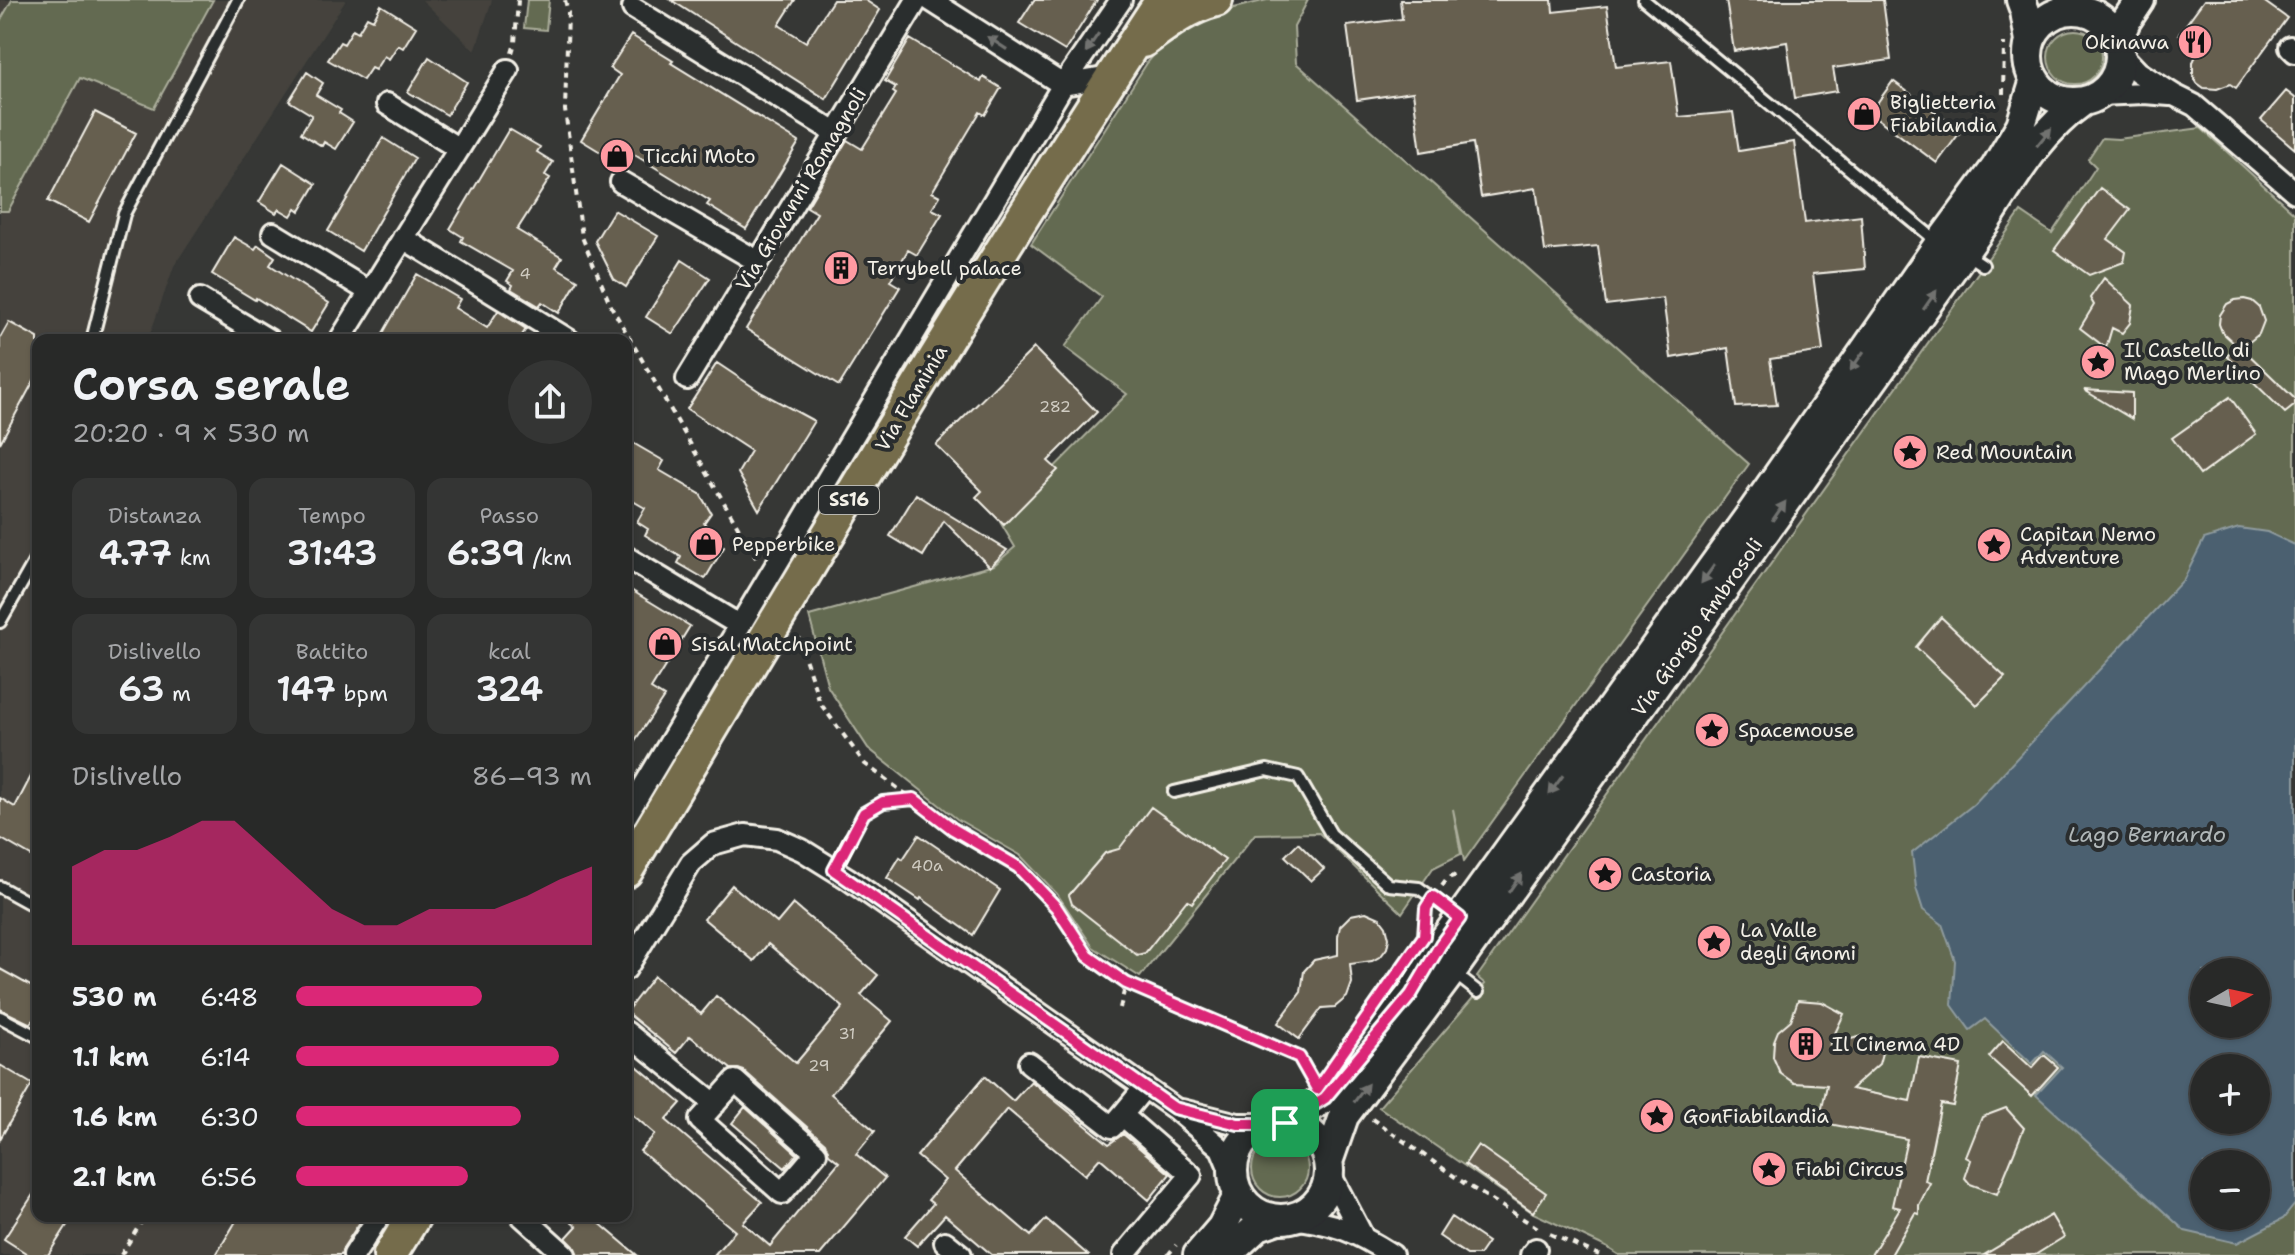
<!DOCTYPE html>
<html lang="it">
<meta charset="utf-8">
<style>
:root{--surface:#282928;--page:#343534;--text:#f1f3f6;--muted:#a5a6a8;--line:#444545;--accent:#db2777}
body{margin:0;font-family:"Shantell Sans",sans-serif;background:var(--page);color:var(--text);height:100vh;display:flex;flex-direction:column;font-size:30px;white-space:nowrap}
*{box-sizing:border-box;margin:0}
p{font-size:26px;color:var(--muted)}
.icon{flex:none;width:44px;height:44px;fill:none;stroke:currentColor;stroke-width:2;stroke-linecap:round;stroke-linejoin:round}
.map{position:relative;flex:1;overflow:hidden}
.details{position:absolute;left:32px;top:334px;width:600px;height:888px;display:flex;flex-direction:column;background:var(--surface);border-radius:16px;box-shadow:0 2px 6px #0004,0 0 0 2px var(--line)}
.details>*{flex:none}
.needle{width:52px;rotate:81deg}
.buttons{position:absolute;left:2190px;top:958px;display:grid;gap:16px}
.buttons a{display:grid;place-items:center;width:80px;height:80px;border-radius:50%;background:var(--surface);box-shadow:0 2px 6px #0004,0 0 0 2px var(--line);font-size:40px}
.pin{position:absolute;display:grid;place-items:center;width:68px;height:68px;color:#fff;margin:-34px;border-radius:16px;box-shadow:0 4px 12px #0006}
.round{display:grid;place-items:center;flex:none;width:84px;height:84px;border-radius:42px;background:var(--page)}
.headline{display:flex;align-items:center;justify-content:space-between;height:136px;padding:0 40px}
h1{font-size:44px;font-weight:600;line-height:60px}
.stats{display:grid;grid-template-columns:repeat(3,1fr);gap:12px;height:136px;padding:8px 40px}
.stats div{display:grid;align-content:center;border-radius:16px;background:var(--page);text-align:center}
.stats b{font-size:34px;font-weight:600}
.stats small{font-size:22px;font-weight:400}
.stats p{font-size:22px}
.chart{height:224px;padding:16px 40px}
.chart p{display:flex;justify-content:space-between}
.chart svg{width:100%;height:144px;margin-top:8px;fill:var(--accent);opacity:.7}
ul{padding:0 40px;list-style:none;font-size:26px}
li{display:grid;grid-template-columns:128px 96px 1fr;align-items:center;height:60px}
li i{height:20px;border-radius:10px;background:var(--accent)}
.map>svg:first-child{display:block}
</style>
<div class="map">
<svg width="2295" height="1255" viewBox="0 0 2295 1255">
<rect width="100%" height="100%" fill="#363735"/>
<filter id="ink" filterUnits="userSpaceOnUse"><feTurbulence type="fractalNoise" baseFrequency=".0125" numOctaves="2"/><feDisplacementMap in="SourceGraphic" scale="16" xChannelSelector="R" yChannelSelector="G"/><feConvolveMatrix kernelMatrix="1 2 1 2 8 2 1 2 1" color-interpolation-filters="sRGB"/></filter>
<g filter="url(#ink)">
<path fill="#44433d" d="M0 0H346L174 266 148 340H38V1216H369L346 1255H0Z
M422 0H492L475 51Z"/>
<path fill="#636b51" stroke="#acae9c" stroke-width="2" fill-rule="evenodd" d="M12 0H213L154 108 80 78 8 211H0V21Z
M527 0H549L546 30 524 28Z
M1267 0H1308L1294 27 1296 63 1749 464 1464 861 1453 809 1461 854 1433 868 1402 913 1319 833 1255 834 1140 977 1093 947 1057 894 1020 855 957 819 868 748 828 687 809 616 994 565 1015 547 1000 522 1127 394 1065 347 1102 297 1031 244 1147 63 1165 42 1213 13Z
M2048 57a27 27 0 1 1 54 0a27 27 0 1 1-54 0Z
M2201 128 2295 214V1255H1619L1606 1247 1533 1213 1379 1107 1485 984 1477 977 2021 212 2052 233 2096 167 2088 159 2102 138 2118 139ZM2204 972H2256V1024H2204ZM2204 1068H2256V1120H2204ZM2204 1164H2256V1216H2204Z
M1252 1169a28 28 0 1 1 56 0a28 28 0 1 1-56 0Z"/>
<path fill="#4b616f" stroke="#8f9b9f" stroke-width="2" fill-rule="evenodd" d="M2239 528 2267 532 2295 545V1204L2283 1219 2237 1243 2185 1231 2036 1095 2062 1067 2044 1051 2032 1064 1985 1019 1970 1030 1952 1005 1955 961 1942 924 1923 910 1916 888 1912 853 1974 804 2184 579 2204 539ZM2204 972H2256V1024H2204ZM2204 1068H2256V1120H2204ZM2204 1164H2256V1216H2204Z"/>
<path fill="#665e4f" stroke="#f4f1e8" stroke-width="2" d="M671 0H795L779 25 806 42 833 0H865L880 10 826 99Z
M1034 0H1097L1065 51 1019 23Z
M1400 0H1552L1553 12 1607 6 1616 67 1671 61 1679 117 1733 112 1739 151 1794 142 1805 223 1861 216 1865 269 1813 274 1823 351 1770 359 1777 405 1736 407 1728 348 1671 358 1663 298 1606 305 1598 246 1545 251 1536 188 1481 197 1473 143 1421 152 1413 92 1357 100 1347 26 1402 19Z
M1726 0H1883L1891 60 1833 68 1837 91 1795 98 1787 42 1734 51Z
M2204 0H2262L2287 18 2236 88 2230 84 2217 89 2204 88 2197 83 2193 75V62L2200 47 2179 34Z
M381 5 416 27 403 48 398 45 389 59 384 56 375 70 371 68 363 80 328 60 340 42 344 44 353 29 358 32 367 17 373 20Z
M631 35 673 61 671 63 799 142 746 229 707 205 710 201 620 146 612 159 581 140 620 75 610 68Z
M910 39 981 82 983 77 1001 88 985 115 980 112 932 192 940 196 932 209 942 214 917 255 908 250 890 281 900 287 839 386 746 329 817 213 807 207 847 140 862 149 896 94 893 92 896 87 885 81Z
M429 57 467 82 447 115 408 92Z
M307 72 323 83 316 95 341 110 339 113 353 122 336 149 324 142 322 146 301 133 312 115 289 101Z
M1893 81 1961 131 1937 163 1870 113Z
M2286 91 2295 98V149L2261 120Z
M95 112 136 133 89 222 48 201Z
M509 129 540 147 537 152 553 162 545 175 550 178 517 230 562 257 556 267 578 280 559 313 542 302 539 306 511 289 513 285 507 281 513 271 461 241 463 237 450 229Z
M383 138 415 158 361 251 328 231Z
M283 163 316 184 300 211 296 208 291 216 279 209 276 213 259 202Z
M2100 188 2130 210 2108 239 2126 252 2124 262 2089 275 2054 250Z
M614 210 658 236 626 287 614 279 595 241Z
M234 237 255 249 258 245 275 257 270 265 329 303 311 332 256 298 255 300 212 274Z
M682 260 710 278 673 334 646 317Z
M417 274 460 299 455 308 487 328 498 311 526 329 519 340H379Z
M2104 278 2133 305 2130 323 2122 333 2112 328 2106 348 2080 328 2094 305 2090 298Z
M2244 299 2252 301 2259 307 2264 321 2259 334 2242 348 2295 399V405L2285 413 2227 356 2237 346 2222 332 2219 324 2220 315 2227 304 2235 300Z
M9 322 38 338V373L0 443V338Z
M1034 348 1097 412 1048 461 1058 470 1004 525 976 497 982 491 936 445Z
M717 363 762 393 814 421 759 510 738 473 751 451 687 409Z
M2084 390 2132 393V419Z
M2230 397 2256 434 2200 475 2172 438Z
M626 439 664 461 659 470 700 494 711 513 704 523 724 547 705 579 678 563 681 557 645 535 648 529 637 522 645 508 626 497Z
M916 494 943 511 1007 550 990 567 944 521 923 556 890 536Z
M626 587 690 626 651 689 664 697 626 754Z
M1941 617 2005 677 1977 705 1916 647Z
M38 763V860L0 838V798L15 807Z
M1151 807 1225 860 1192 903 1187 900 1145 953 1137 955 1072 904 1069 895 1105 853 1119 849Z
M919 835 1000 890 973 935 921 898 920 900 887 878 900 857 903 859Z
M1298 843 1324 869 1311 881 1285 856Z
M732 885 777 923 793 904 878 975 861 995 892 1021 831 1094 875 1131 856 1154 885 1178 820 1255H714L735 1231 640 1151 655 1134 626 1109V1057L681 1103 666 1120 762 1202 743 1223 770 1246 839 1162 829 1154 825 1143 744 1071 738 1069H731L690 1036 676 1053 626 1012 654 976 701 1014 716 996 796 1063 843 1007 768 944 754 961 704 919Z
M1366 912 1380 918 1386 926 1389 938 1387 948 1381 956 1372 961 1350 964 1352 983 1347 997 1335 1007 1322 1008 1299 1039 1278 1023 1301 992 1304 971 1314 960 1338 955V936L1340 926 1351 915Z
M0 969 38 990V1011L31 1024 0 1009Z
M1798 1000 1822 1002 1844 1014 1830 1044 1863 1036 1874 1038 1879 1042 1882 1053 1879 1064 1851 1089 1910 1101 1919 1057 1961 1065 1953 1106 1941 1104 1925 1181 1930 1183 1919 1205V1214L1915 1213 1891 1255H1871L1900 1208 1892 1206 1907 1139 1819 1122 1827 1085 1794 1083 1780 1073 1773 1057 1774 1041 1778 1031 1791 1020Z
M2003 1041 2032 1068 2044 1055 2058 1067 2032 1096 1989 1057Z
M0 1065 32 1084 0 1139Z
M985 1076 1013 1101 1031 1081 1109 1144 1123 1134 1170 1174 1149 1200 1100 1158 1085 1175 1007 1109 955 1171 1031 1236 1046 1219 1088 1255H992L945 1215 917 1246 905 1236 933 1204 928 1200 945 1180 917 1156Z
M745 1107 797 1154 785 1168 732 1123Z
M2006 1108 2024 1128 1997 1194 1970 1184 1965 1178 1971 1160 1966 1157 1982 1117Z
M1478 1145 1546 1193 1533 1212 1465 1164Z
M38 1187V1216H73L48 1255H29L4 1239Z
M2051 1215 2064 1237 2035 1255H1984Z
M239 1216H364L343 1248 341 1255H216Z
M565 1216H591L637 1255H578L574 1246 566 1238 577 1226Z
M1451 1217 1488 1242 1479 1255H1467L1439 1236Z"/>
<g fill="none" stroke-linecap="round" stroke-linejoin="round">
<g stroke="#f4f1e8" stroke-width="16">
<path id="service" d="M1644 0 1939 243
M1965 253 1983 265
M92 340 124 214 238 0
M0 622 38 555
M1174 792 1267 770 1298 777 1331 834 1389 885 1419 888 1459 917
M834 870 850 839
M0 887 38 908
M1455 974 1478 992
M0 1017 38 1037"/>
</g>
<g stroke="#f4f1e8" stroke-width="26">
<path id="minor" d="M930 0 1063 85 1110 77
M633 8 836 133
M2290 47 2295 52
M2120 53 2138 72 2174 95 2194 105 2295 192
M2099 95 2144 93 2170 95
M387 104 459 149
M621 182 757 261
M273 233 370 292
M403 238 569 340
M200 299 269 340
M340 340 508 70
M687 379 917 0
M626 557 739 625
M626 816 1063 85 1121 0
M626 969 691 863 713 844 745 835 777 839 802 850 847 878 1174 1108 1221 1148 1233 1177
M626 1032 715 1104
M1029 1063 1112 1127 1122 1115
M735 1081 816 1153 782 1193 700 1120Z
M1182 1110 1238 1124H1268
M1329 1172 1362 1235
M522 1216 565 1255
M1291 1218C1335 1223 1355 1231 1392 1255
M945 1242 961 1255
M354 1255 379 1216
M1124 1255 1191 1175 1122 1115 1145 1087
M1531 1255 1536 1249"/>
</g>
<g stroke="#f4f1e8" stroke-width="34">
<path id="secondary" d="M2021 0 2025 11 2030 41
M2028 56a46 46 0 1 1 92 0a46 46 0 1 1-92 0Z
M2118 39 2126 21 2140 0
M1285 1123 1325 1098 1411 995 1441 944 1753 511 1939 244 1996 167 2021 125 2035 80
M1233 1171a48 48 0 1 1 96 0a48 48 0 1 1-96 0Z
M1328 1162 1344 1116 1452 971 1984 224C2013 180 2038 133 2082 102
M1198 1255 1222 1227 1239 1194
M1227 1255 1258 1226 1278 1219"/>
</g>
<g stroke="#f4f1e8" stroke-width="38">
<path id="primary" d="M1143 41C1166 24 1188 7 1216 0
M626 871C802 579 974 285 1162 0
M390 1255 414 1216"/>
</g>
<path stroke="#f4f1e8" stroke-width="4" stroke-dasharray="6 6" stroke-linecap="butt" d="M565 0 568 12 565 110 582 237 611 306 756 558
M512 53 515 43 518 0
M2003 94 2004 43
M798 637 820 703 865 764 953 829 1018 867 1056 907 1088 956 1126 983 1299 1057 1310 1077
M856 828C870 802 884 802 911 800
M1442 886 1448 878 1460 874
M1120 1008 1126 983
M1372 1119 1464 1183 1538 1228
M1550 1234 1599 1255
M121 1255 145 1216
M1168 1255 1176 1245"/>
<use href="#service" stroke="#2a2d2e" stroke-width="10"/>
<use href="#minor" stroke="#2a2d2e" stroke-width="20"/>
<use href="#secondary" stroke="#2a2d2e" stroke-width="28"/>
<use href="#primary" stroke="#746c4b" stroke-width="32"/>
</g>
<defs><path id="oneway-solid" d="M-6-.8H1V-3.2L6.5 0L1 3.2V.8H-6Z" transform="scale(2)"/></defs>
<g fill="#71726f">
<use href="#oneway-solid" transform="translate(997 43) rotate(-147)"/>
<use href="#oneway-solid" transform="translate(1092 43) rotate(124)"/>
<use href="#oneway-solid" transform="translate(2044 137) rotate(-51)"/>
<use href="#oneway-solid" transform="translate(1930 300) rotate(-55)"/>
<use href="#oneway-solid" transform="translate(1857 361) rotate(125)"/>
<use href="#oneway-solid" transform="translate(1779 511) rotate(-55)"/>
<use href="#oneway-solid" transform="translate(1708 574) rotate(126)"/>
<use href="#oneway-solid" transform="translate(1556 785) rotate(126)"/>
<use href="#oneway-solid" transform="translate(1515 883) rotate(-55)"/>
<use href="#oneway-solid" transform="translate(1361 1093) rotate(-53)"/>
</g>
</g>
<g fill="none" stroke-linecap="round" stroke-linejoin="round" filter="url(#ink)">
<g stroke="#fff" stroke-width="16">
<path id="route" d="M914 799 953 829 1018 867 1056 907 1088 956 1126 983 1299 1057 1317 1089 1424 936 1426 908 1433 897 1460 918 1441 944 1411 995 1325 1098 1285 1123 1268 1124H1238L1174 1108 834 870 864 813 883 802Z"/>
</g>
<use href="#route" stroke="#db2777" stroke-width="10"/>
</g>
<defs>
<g id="restaurant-disc" transform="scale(1.8)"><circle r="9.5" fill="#ff9aa2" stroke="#2a2d2e"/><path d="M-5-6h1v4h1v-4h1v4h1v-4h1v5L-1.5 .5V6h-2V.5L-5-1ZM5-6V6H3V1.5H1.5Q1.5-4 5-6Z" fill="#111"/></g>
<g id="shop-disc" transform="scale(1.8)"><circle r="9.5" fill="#ff9aa2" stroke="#2a2d2e"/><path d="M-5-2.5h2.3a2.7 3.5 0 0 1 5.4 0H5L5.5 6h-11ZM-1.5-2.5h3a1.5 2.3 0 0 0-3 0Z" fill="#111"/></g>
<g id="building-disc" transform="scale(1.8)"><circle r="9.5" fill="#ff9aa2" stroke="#2a2d2e"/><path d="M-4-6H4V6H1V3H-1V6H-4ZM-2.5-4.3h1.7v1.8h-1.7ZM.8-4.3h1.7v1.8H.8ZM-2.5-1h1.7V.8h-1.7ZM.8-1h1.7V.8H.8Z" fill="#111"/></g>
<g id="sight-disc" transform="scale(1.8)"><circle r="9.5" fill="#ff9aa2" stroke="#2a2d2e"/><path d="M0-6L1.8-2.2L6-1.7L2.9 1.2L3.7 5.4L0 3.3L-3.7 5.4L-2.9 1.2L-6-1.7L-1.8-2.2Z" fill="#111"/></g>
</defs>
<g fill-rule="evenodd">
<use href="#restaurant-disc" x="2195" y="42"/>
<use href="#shop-disc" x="1864" y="114"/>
<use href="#shop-disc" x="617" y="156"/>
<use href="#building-disc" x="841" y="268"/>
<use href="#sight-disc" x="2098" y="362"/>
<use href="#sight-disc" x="1910" y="452"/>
<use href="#shop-disc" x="706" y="544"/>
<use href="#sight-disc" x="1994" y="545"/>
<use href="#shop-disc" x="665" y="644"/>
<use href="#sight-disc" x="1712" y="730"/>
<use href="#sight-disc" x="1605" y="874"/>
<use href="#sight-disc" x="1714" y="942"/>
<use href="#building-disc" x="1806" y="1044"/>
<use href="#sight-disc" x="1657" y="1116"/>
<use href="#sight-disc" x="1769" y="1169"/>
</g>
<g text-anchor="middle" stroke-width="8" stroke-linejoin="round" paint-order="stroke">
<g font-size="16" fill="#d0ccc2">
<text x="525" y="279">4</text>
<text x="1055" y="412">282</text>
<text x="927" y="871">40a</text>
<text x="847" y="1039">31</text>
<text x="819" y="1071">29</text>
</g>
<rect fill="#2a2d2e" stroke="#b7b6b0" stroke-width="2" x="819" y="486" width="60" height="28" rx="6"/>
<g font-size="18" font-weight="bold" fill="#f4f1e8">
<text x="849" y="506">SS16</text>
</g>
<g font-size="20" fill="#f4f1e8" stroke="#2a2d2e" text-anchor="start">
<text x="2169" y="49" text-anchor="end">Okinawa</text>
<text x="1890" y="109">Biglietteria<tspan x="1890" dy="23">Fiabilandia</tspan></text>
<text x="643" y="163">Ticchi Moto</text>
<text x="867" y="275">Terrybell palace</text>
<text x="2124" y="357">Il Castello di<tspan x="2124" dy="23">Mago Merlino</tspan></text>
<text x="1936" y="459">Red Mountain</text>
<text x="2020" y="541">Capitan Nemo<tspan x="2020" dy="23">Adventure</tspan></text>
<text x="732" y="551">Pepperbike</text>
<text x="691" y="651">Sisal Matchpoint</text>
<text x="1738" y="737">Spacemouse</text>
<text x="1631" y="881">Castoria</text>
<text x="1740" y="937">La Valle<tspan x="1740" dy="23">degli Gnomi</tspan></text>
<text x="1832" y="1051">Il Cinema 4D</text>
<text x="1683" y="1123">GonFiabilandia</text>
<text x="1795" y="1176">Fiabi Circus</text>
</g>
<g font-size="20" fill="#f4f1e8" stroke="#2a2d2e">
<text transform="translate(801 189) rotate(-59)" y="7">Via Giovanni Romagnoli</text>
<text transform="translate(911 398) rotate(-59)" y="7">Via Flaminia</text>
<text transform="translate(1697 627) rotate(-55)" y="7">Via Giorgio Ambrosoli</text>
</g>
<g font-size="22" font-style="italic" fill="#b0b7b8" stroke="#2a2d2e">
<text x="2147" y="842">Lago Bernardo</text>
</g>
</g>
</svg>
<div class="buttons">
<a><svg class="needle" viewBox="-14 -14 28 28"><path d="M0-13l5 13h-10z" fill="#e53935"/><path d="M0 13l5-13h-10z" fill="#a5a6a8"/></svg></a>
<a>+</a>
<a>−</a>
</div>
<div class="pin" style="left:1285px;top:1123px;background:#1e9e55"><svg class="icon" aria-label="arrive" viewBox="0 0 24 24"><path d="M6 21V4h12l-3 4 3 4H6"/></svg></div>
<section class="details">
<div class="headline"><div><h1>Corsa serale</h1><p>20:20 · 9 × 530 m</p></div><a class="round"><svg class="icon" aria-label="share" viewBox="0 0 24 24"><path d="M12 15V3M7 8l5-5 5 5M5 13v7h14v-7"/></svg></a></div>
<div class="stats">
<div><p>Distanza</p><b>4.77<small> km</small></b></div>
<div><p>Tempo</p><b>31:43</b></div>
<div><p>Passo</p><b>6:39<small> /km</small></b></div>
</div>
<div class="stats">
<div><p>Dislivello</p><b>63<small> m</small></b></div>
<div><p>Battito</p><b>147<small> bpm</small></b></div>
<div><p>kcal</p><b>324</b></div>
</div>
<div class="chart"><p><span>Dislivello</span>86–93 m</p>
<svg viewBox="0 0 160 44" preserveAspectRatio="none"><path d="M0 44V20L10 15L20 15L30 11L40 6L50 6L60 15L70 24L80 33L90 38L100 38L110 33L120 33L130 33L140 29L150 24L160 20V44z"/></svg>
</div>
<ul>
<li><b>530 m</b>6:48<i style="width:63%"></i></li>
<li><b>1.1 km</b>6:14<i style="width:89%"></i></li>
<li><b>1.6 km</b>6:30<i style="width:76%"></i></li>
<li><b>2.1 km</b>6:56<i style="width:58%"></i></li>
</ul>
</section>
</div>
